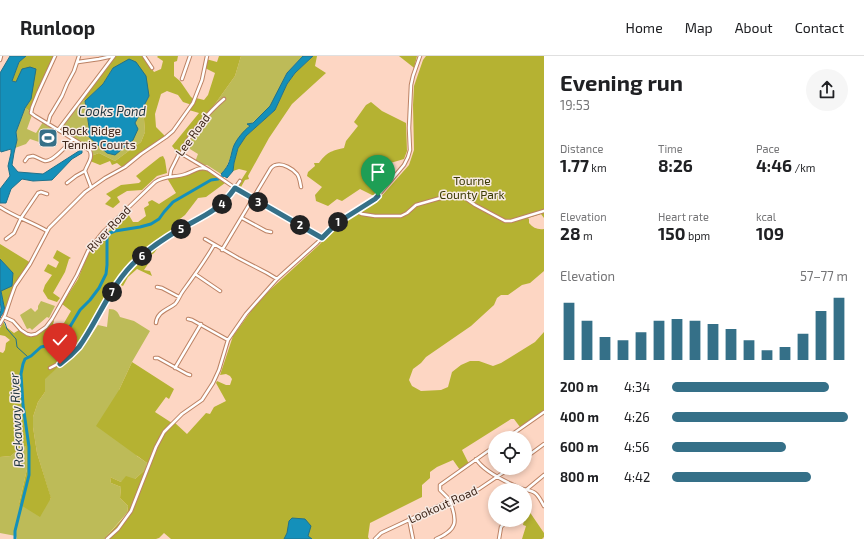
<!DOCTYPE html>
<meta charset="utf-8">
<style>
:root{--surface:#fff;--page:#f6f6f6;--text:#202124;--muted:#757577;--line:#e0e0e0;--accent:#357088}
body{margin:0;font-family:"Exo 2",sans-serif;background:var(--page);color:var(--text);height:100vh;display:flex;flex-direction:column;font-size:15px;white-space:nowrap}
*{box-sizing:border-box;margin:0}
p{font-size:13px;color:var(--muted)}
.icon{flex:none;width:22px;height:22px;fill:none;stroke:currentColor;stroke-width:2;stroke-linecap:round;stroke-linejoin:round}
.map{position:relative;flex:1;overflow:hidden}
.drawer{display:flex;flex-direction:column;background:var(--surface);width:320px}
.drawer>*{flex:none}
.fabs{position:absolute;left:488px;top:375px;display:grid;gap:8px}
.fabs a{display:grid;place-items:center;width:44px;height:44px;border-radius:50%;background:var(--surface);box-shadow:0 2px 6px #0003;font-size:20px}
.pin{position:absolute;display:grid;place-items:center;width:34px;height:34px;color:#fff;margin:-41px -17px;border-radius:50% 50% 50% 0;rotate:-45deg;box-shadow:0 0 4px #0007}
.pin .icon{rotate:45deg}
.km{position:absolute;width:20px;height:20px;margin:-10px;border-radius:50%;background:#222;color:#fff;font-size:11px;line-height:20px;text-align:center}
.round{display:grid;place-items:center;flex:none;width:42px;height:42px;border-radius:21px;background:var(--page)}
.overview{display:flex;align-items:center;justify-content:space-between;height:68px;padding:0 16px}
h1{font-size:22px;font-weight:700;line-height:30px}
.stats{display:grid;grid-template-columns:repeat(3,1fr);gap:6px;height:68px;padding:4px 16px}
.stats div{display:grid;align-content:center}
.stats b{font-size:17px;font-weight:700}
.stats small{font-size:11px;font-weight:400}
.stats p{font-size:11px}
.chart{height:112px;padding:8px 16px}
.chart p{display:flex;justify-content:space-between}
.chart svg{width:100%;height:72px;margin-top:4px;stroke:var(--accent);stroke-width:6}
ul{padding:0 16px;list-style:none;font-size:13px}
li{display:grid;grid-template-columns:64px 48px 1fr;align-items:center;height:30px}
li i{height:10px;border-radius:5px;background:var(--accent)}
header{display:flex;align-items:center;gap:24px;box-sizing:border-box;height:56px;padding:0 20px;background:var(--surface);border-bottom:1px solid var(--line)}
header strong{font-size:19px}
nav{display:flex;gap:22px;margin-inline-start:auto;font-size:14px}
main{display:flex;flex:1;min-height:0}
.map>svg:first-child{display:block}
</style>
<header>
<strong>Runloop</strong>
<nav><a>Home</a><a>Map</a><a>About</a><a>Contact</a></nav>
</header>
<main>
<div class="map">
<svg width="544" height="483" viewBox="0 0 544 483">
<rect width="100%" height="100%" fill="#fdd6c3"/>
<path fill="#bdbb58" d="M241 0H303L287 17 271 50 250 69 233 91 232 98 226 112 221 118 207 109H199L195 106 198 98 185 90 235 20Z
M82 44 85 45 89 71 135 67 140 58 144 63 145 76 141 86 115 105 99 97 91 100 88 93 58 75 51 89 39 86 30 83 26 88 15 92 17 84 16 76 25 52 30 55 32 59 27 73 36 77 43 66 58 75Z
M41 245 55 250 49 262 47 261 32 274 30 272 27 273 20 259 31 252 35 256 38 253V250Z
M109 253C116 253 118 256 120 261L134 265 150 275 132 306 119 334 137 400 147 407 146 413 135 423 121 426 110 421 111 427 121 431 120 442 128 450 127 457 104 483H17L16 480 0 477V401L11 400 22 390H26L27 413 19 448 51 443 37 397 33 371V361L38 346 45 336 44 323 66 304V293L71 284 77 281V291L88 284 98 269 107 271Z"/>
<path fill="#b5b232" d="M26 0H55L30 55 25 52 31 43 16 26 12 25 19 6Z
M114 0H143L154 16 161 13 163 5 157 1 158 0H178L177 5 174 6V20L180 25 191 41 195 44 196 42 204 44 208 39 215 17 205 12 206 3 217 6 219 0H241L235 20 185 90 183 95H176L172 90 199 57 189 54 192 49 183 46 178 39 167 35 161 38 155 58 156 71 166 81 123 112 117 107 112 109 110 105 100 109 90 105 91 100 99 97 115 105 141 86 145 76 144 63 140 58 149 40 113 12 103 28 85 45 82 44Z
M313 0H317L315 10 326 17 292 48 269 82 248 120 249 123 245 124 241 131 238 129 247 115 239 113 233 115 234 107 238 92 246 80 275 54 287 28 295 17Z
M399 0H417L414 12 413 11Z
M426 0H544V162L541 158 528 162 529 163V167C533 172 538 174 544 173V215L530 227 522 229 508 239H501L497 242 494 249 471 270 426 301 421 307 413 313 409 324 412 330 421 335 441 334 448 331 452 316 461 309 470 305H479L493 310 501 307 535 286 544 276V354L520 371 514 363H511L462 394 469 408 460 414 453 404 437 411 430 416V422L422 429V441L370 467 368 481 369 483H171L164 477 159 482 156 483H104L127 458 128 450 120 442 121 431 111 427 110 421 121 426 126 420 135 423 146 413 147 407 96 370 119 334 132 306 174 333 169 343 166 341 155 356 172 367 174 366 187 378 206 357 210 358 214 351 226 345 216 327 217 325 226 329H230L232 323 230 320 226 318 220 319 233 280 254 251 271 233 319 189 335 172 342 167 379 143 409 109 414 94 413 49 414 30 423 4Z
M371 46 382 55 406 67 407 95 404 103 387 108 375 139H372L360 133 342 145 337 143 328 150 316 145 315 139 322 131 307 120 308 116 315 110 314 107H319C327 96 331 95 344 92L346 85 358 70 354 66 366 49Z
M163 100 165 104 167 117 157 120 142 134 127 135 117 141 120 146 113 152 105 148 111 142 106 138 121 129 139 127 141 125 136 120 160 101Z
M202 113H206L225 127 206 141 198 142 185 159 176 166V174L160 189 154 197 146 203 148 208 144 214 150 215 152 220 137 213 128 221 123 230 118 228 108 248 77 291V282L71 284 66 293V304L45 323V336L38 346 33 361V371L37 397 51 442 40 461 19 448 27 413 26 390H22L11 400 0 401V296L3 297 5 294 6 287 10 284 5 280 0 279V272L4 266 5 270 14 277 19 274C21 275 22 277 24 278 35 286 47 272 53 264L54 265 53 268 58 271 64 267 71 255 62 248 78 223 89 195 127 156 133 166H138L146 160 144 152 149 149 148 146 152 144 159 148 176 137 167 122Z
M0 188 31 207 15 231 5 257H4L5 255 1 235 13 218 0 203Z
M57 194 71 202 69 203 65 216 53 237 60 242 57 246 48 243 43 235 45 229 52 219 44 215 48 208 56 212 59 206 53 202Z
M526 454 529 455 544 477V481L542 483H522L526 470 523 469 524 464H525Z"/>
<path fill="#1490ba" stroke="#21718b" d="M10 0H26L19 6 12 25 16 26 22 13 30 11 36 13 31 43 25 52 16 76 17 84 14 97 12 109 18 116 43 118 82 93V97L72 103 52 124 33 125 22 123 11 133 6 147H0V133L10 120 8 110 11 97V93L1 96 0 94V17Z
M303 0H313L295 17 287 28 275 54 246 80 238 92 234 107 233 115 227 122 221 118C230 109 230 103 233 92 235 85 244 74 250 70L247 68 253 67 270 50 287 17Z
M129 3 136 6 146 20 149 40 135 67 138 73 133 84 115 99 107 97 87 79 89 71 85 45 103 28 113 12Z
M0 203 13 217 12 230 1 235 5 255 0 261C0 256 2 253 0 247Z
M292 462 305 463 311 470 308 480 312 483H284L287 477 289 465Z"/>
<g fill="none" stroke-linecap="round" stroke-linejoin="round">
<path stroke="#21718b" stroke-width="1" d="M0 261 5 267 7 273 16 283 17 291 28 301"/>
<path stroke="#1490ba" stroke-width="3" d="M15 483V475L29 419V391L23 349 21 318 23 308 25 303 31 300 41 291 55 288 62 284 80 254 90 244 99 232 106 218 107 209V181L110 177 115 175 140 171 151 168 159 163 164 156 173 146 211 124 218 123 226 118"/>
<g stroke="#bc8264" stroke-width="4.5">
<path id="minor" d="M55 0 38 37 32 52 31 57 35 60 78 86 90 95C93 103 87 108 85 115L91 131
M144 0 152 12
M0 4 1 0
M78 6 99 3 113 0
M182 23 190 0
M48 68 50 60 62 40 67 28 74 15 79 0
M58 74 114 0
M182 98 209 114 238 134 322 182
M182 98C183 84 212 53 224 43
M25 105 28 101 33 100C37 101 41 104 45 105 53 106 67 89 73 83
M170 120 171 114 178 100V99L182 98
M67 127 76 120 85 115
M0 151C15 161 32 166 47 175
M355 155 362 158 375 160H401L407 157 416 149 444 141 455 140H460L465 142 475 149 505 165H511L544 155
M242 162 266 175 271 176
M6 183 14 177 21 162 38 137 41 136 47 138
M205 183 238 202 267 217 277 223
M222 194 271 112C272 111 274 109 276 109 283 107 293 113 297 118 300 122 300 127 301 131
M195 218 220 235
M157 231 162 232 179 241
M4 261 13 265 21 274 27 278 31 279 36 278 46 271 52 263 77 219 88 195 103 176 155 126C165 119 175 122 186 118 193 116 199 110 207 113
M188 263 192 264 228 284
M156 267C157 256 167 254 175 248 178 245 180 239 183 235 194 220 205 205 214 189
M0 268 5 259 11 241 15 230 30 208 49 172 85 136 105 122 125 111 141 98 166 81 173 75 193 47 202 24 207 0
M155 302H158L187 318 190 319
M50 312C62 306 71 301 79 291L119 225 134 207 145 197 175 176 212 156 228 142 240 125
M175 312 201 268
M507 382 544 356
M525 402 544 388
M476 403C484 416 506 426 520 432 524 434 531 434 535 437 539 440 541 445 544 450
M526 434 544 419
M449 445 448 442 440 434V429L495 390
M409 463 413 483
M107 483 118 473 131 455 156 391 164 376 182 358 202 344 213 327 219 314 228 284 246 258 277 223 317 187 334 169 376 142 404 109 408 101 410 94 409 72 411 29 413 20 420 0
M375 483 381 477 449 445 479 433 510 412
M436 483C457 474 458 466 450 445
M499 483 501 471 508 464"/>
</g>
<use href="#minor" stroke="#fff" stroke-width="2.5"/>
</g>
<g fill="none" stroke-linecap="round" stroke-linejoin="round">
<g stroke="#fff" stroke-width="8">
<path id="route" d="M60 308 71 299 79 291C99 263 111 227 138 203 150 192 165 182 180 173 203 160 219 155 235 132L322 182 337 167 375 143 378 140"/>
</g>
<use href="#route" stroke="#357088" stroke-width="5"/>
</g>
<defs>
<g id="stadium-square" transform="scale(1)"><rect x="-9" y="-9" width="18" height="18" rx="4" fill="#357088" stroke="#f7eae3"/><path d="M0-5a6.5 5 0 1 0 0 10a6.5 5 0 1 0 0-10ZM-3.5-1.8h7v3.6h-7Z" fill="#fff"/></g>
</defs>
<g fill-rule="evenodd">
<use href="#stadium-square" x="48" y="82"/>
</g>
<g text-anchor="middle" stroke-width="3" stroke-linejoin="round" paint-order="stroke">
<g font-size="12" fill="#40281c" stroke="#f7eae3" text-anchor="start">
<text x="62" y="79">Rock Ridge<tspan x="62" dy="14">Tennis Courts</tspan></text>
</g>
<g font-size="12" fill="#40281c" stroke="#f7eae3">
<text transform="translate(193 79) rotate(-54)" y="4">Lee Road</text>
<text transform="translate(109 173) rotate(-47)" y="4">River Road</text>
<text transform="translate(443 449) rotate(-24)" y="4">Lookout Road</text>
</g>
<g font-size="12" fill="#3c3b05" stroke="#f7eae3">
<text x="472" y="129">Tourne<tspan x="472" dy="14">County Park</tspan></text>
</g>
<g font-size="13" font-style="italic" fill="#1d343f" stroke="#f7eae3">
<text x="112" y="60">Cooks Pond</text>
<text transform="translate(16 364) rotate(-93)" y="5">Rockaway River</text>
</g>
</g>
</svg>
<div class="fabs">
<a><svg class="icon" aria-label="locate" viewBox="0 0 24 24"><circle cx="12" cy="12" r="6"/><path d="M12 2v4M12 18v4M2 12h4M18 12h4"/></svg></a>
<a><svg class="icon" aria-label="layers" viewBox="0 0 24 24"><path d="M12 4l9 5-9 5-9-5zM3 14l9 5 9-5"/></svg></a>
</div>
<div class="pin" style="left:378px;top:140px;background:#1e9e55"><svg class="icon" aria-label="arrive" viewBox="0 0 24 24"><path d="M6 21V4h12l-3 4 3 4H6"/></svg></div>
<div class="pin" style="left:60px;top:308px;background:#d93025"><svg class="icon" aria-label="check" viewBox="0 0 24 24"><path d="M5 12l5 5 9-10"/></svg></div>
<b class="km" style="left:338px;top:166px">1</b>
<b class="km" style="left:300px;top:169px">2</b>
<b class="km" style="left:258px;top:146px">3</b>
<b class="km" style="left:222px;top:148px">4</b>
<b class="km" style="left:181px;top:173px">5</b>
<b class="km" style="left:142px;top:200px">6</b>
<b class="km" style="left:112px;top:236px">7</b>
</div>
<section class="drawer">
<div class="overview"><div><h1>Evening run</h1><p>19:53</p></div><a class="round"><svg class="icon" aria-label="share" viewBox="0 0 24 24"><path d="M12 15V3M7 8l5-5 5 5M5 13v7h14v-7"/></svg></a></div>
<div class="stats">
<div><p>Distance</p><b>1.77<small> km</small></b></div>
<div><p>Time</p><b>8:26</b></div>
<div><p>Pace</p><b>4:46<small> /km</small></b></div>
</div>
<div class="stats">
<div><p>Elevation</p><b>28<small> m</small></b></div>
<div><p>Heart rate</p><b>150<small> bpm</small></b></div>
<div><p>kcal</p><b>109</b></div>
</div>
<div class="chart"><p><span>Elevation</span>57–77 m</p>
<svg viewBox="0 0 160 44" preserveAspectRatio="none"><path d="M5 44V9M15 44V20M25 44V30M35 44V32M45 44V27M55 44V20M65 44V19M75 44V20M85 44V22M95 44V25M105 44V32M115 44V38M125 44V36M135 44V28M145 44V14M155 44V6"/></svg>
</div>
<ul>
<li><b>200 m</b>4:34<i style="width:89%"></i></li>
<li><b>400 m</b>4:26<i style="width:100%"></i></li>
<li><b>600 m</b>4:56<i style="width:65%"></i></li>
<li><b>800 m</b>4:42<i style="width:79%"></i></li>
</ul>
</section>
</main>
